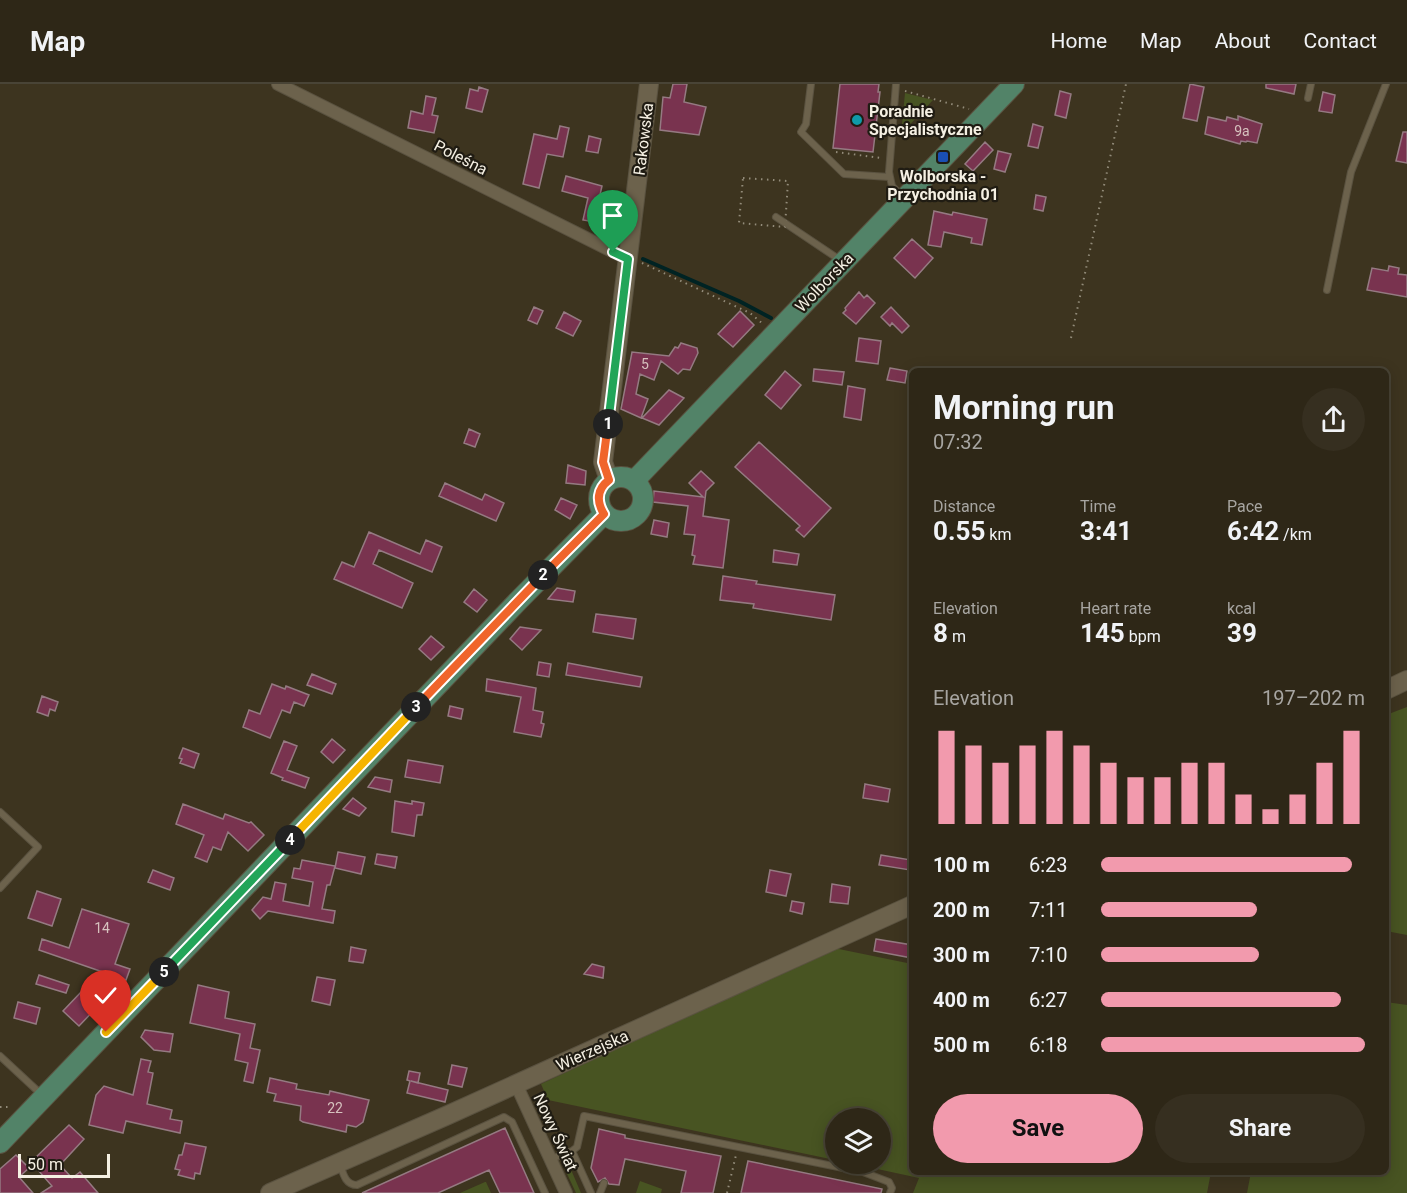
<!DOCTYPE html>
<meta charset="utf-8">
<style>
:root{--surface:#2e2717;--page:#362f20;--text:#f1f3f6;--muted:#a7a5a1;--line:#494436;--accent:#f29aad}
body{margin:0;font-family:Roboto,sans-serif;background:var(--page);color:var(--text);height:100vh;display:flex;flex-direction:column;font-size:22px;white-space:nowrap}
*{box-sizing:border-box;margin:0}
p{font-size:20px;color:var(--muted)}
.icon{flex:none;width:33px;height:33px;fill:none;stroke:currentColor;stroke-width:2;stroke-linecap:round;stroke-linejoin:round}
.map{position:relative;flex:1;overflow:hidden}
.sheet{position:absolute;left:909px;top:284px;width:480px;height:807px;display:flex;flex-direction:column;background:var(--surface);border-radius:9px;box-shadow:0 3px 15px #0003,0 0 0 2px var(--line)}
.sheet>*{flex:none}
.controls{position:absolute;left:825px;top:1024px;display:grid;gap:12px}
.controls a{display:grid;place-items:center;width:66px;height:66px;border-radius:50%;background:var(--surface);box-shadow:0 3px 15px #0003,0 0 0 2px var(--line);font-size:30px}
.scale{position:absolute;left:18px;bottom:15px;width:92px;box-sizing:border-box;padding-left:6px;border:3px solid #f5f0e3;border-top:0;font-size:16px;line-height:21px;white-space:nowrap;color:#f5f0e3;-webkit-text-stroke:4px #201c13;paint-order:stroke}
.pin{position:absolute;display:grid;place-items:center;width:51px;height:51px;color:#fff;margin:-62px -26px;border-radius:50% 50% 50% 0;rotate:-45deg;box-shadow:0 0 6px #0007}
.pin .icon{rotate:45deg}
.km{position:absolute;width:30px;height:30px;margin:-15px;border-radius:50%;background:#222;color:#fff;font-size:16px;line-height:30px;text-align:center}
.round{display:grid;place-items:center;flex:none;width:63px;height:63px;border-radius:32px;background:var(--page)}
.head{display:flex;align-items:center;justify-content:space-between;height:102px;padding:0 24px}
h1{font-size:33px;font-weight:700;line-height:45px}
.metrics{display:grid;grid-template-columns:repeat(3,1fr);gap:9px;height:102px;padding:6px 24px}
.metrics div{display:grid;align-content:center}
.metrics b{font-size:26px;font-weight:700}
.metrics small{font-size:16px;font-weight:400}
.metrics p{font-size:16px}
.chart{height:168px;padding:12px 24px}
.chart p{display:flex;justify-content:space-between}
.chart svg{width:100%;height:108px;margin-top:6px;stroke:var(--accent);stroke-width:6}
.action{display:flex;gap:12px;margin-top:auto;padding:12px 24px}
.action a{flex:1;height:69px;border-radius:36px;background:var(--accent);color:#111;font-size:24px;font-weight:700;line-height:69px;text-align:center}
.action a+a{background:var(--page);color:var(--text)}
ul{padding:0 24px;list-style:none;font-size:20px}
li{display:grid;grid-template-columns:96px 72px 1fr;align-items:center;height:45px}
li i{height:15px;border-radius:8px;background:var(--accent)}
header{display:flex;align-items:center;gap:36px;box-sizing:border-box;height:84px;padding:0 30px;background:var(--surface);border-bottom:2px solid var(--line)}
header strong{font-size:28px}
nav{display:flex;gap:33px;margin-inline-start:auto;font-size:21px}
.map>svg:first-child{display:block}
</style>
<header>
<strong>Map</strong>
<nav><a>Home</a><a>Map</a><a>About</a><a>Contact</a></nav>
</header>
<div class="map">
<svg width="1407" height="1109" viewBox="0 0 1407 1109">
<rect width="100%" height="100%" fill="#3d341f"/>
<path fill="#485422" d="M905 9 933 16 901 50Z
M1407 623V851L1386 847V631Z
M834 864 912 880V1088H1211L1207 1109H913L919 1094 854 1080H880V1035H836L835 1076 548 1016 541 1000Z
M1386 918 1407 921V1109H1247L1251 1088H1386Z
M566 1074 581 1109H576L562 1079Z
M640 1097 662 1105 661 1109H636Z
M486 1098 491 1109H460L485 1098Z"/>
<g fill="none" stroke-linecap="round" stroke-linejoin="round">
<path stroke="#002323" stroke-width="4" d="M643 175 739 217 771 234"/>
</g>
<path fill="#79334f" stroke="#957a82" stroke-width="1.5" d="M673 0H687L684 18 706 23 699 51 660 46 663 13 670 14Z
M840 0H879L878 8H880L873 68 833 64Z
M1190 0 1204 3 1197 37 1183 34Z
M1266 0H1296L1294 10 1266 4Z
M479 3 488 6 482 28 466 24 470 5 478 7Z
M1060 7 1071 10 1066 34 1055 31Z
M1323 8 1335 11 1332 29 1319 27Z
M426 12 436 14 432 31 438 32 434 49 408 44 411 27 423 30Z
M1238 32 1262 40 1257 59 1247 57 1246 58 1241 57 1240 60 1205 50 1208 33 1226 37 1227 33 1238 36Z
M1033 40 1043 43 1038 64 1028 62Z
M560 42 569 44 563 73 547 70 539 104 523 100 534 50 557 55Z
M1403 48H1407V79L1396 77Z
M589 52 601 55 598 69 586 67Z
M985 58 993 66 973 87 965 80Z
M998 67 1011 70 1005 88 994 85Z
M566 92 602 102 594 138 583 136 588 114 562 107Z
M1036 111 1046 113 1043 127 1034 125Z
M934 127 952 131 953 128 987 135 982 161 971 159 972 154 944 148 941 163 928 161Z
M912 155 933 174 915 194 894 174Z
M1389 182 1399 184 1398 190 1407 191V213L1367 206 1372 184 1388 187Z
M859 208 864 214 867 211 875 219 856 240 843 229 846 226 845 224Z
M534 223 543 227 537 240 528 236Z
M891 223 909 242 902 249 892 239 890 242 881 233Z
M740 227 754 241 733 263 718 250Z
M564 228 581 237 573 252 556 244Z
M859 254 881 257 878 280 856 277Z
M681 259 697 264 698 269 690 286 683 285 678 290 661 277 654 296 640 290 636 310 648 315 641 334 621 325 632 268 669 272 675 263 678 264Z
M890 284 907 287 905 299 887 296Z
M814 285 844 288 842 301 813 297Z
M785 287 801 301 781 325 765 311Z
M848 302 865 305 861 336 844 333Z
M669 306 684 314 659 341 642 334Z
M469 345 480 350 475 363 464 359Z
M759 358 831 424 804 453 796 446 800 442 735 383Z
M568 381 586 387 585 401 566 399Z
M701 387 714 399 706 407 703 432 729 436 723 484 693 480 695 472 692 471 695 451 684 450 688 422 653 418 654 407 703 413 689 399Z
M445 399 482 416 485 410 504 419 496 437 439 412Z
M561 414 577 421 570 435 555 426Z
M654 436 669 439 667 453 651 450Z
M369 448 420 470 426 456 442 463 432 488 379 466 373 480 413 499 402 524 334 495 342 478 354 483Z
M774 466 799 470 797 481 773 478Z
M723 492 757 497 756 500 835 511 831 536 753 524 754 520 720 516Z
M557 504 575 507 573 518 548 515Z
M474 505 487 516 477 528 464 518Z
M596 530 636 535 633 555 593 548Z
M520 543 541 546 522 566 510 555Z
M431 552 444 563 431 576 419 565Z
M539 578 551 580 549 593 537 591Z
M568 579 642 593 640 603 566 591Z
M312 590 336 600 332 610 307 601Z
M487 595 536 604 533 626 543 628 541 639 544 640 541 653 514 648 521 613 486 607Z
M272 600 285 605 286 602 309 611 304 622 294 618 290 629 282 626 270 654 243 643 249 626 260 630Z
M42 612 58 618 55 627 50 625 48 632 37 628Z
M450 622 463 625 461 635 448 632Z
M332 655 345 666 333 679 321 668Z
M284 657 297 662 287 686 309 694 305 704 282 696 283 694 271 689Z
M183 664 199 670 194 684 180 679 182 675 179 674Z
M408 676 443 682 440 699 405 693Z
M375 693 392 696 390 708 368 703Z
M865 700 890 705 888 718 863 714Z
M353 714 366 724 359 732 343 725Z
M395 717 412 720V717L424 719 422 731H417L414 752 392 748Z
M183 720 223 735 225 730 249 739 251 738 264 751 248 767 228 748 221 766 213 763 207 778 195 773 204 751 176 740Z
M338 768 365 773 361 790 335 784Z
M377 770 397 773 395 784 375 780Z
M881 771 911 776 910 786 879 781Z
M302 776 335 782 330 801H327L322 825 335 827 333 839 268 827 260 835 252 826 263 813 271 815 275 798 286 800 283 817 309 822 313 798 292 794 294 784 300 785Z
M153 786 174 794 170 806 148 798Z
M770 786 791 790 786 812 766 808Z
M832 800 850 803 848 820 830 818Z
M37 807 61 815 52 842 28 834Z
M792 817 804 819 802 830 790 827Z
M82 825 129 840 115 880 130 885 126 896 39 866 42 855 69 864Z
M876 855 912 861V874L874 867Z
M351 863 366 866 363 879 349 877Z
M592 880 604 883 603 894 584 890Z
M39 891 69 901 66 909 36 900Z
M317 893 335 896 330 921 312 917Z
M198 901 229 908 225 934 255 940 250 964 260 966 253 999 244 997 248 979 235 976 240 950 190 939Z
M82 907 98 922 79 942 63 927Z
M18 918 40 924 36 940 14 934Z
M145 946 173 950 170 968 154 966 141 953Z
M141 975 151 977 148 988 153 989 147 1020 172 1026 170 1035 182 1037 180 1049 126 1037 123 1049 89 1041 96 1011 104 1002 133 1011Z
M452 981 467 984 462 1003 448 1000Z
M409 987 420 989 418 999 411 997 448 1006 445 1018 407 1009 410 997 407 996Z
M270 994 297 1000 296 1005 329 1011 330 1007 369 1016 363 1038 356 1043 347 1041 346 1048 303 1038 300 1036 301 1022 274 1017 276 1010 267 1008Z
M69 1041 84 1055 60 1081 72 1094 80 1088 98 1109H41L52 1102 31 1078Z
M505 1044 534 1109H500L489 1086 438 1109H362Z
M599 1045 625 1051V1054L721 1072 713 1109H681L686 1087 625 1075 619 1101 609 1100 605 1094 598 1098 591 1084Z
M185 1059 206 1063 200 1090 195 1089 194 1095 178 1091 180 1086 175 1085 179 1071H182Z
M16 1071 29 1084 19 1093 33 1109H0V1085Z
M748 1077 882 1105 881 1109H741Z"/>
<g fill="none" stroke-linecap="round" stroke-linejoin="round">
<g stroke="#5a5240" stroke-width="8">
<path id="lane" d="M811 0 806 40 801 48 844 90 889 93
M896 0 889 88 892 102 902 112
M1308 14 1311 0
M776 133 840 176
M1327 206 1351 88 1386 0
M0 728 38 763 0 804
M0 972 42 1011
M572 1067 577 1063 584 1032 863 1088 889 1098 892 1104 890 1109
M551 1075 572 1067 591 1109
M340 1080C343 1089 345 1101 357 1101L504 1033 512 1038 545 1109
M600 1109 604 1099"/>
</g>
<g stroke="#5a5240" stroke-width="14">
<path id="street" d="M278 0 628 175
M516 1000 566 1109"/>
</g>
<g stroke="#5a5240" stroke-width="20">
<path id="secondary" d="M609 396 603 378 649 0
M1386 606 1407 596
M270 1109 448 1031 912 821"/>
</g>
<g stroke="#5a5240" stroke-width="22">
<path id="primary" d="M599 415a22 22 0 1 1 44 0a22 22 0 1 1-44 0Z
M634 397 1014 0
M0 1059 518 517 604 430"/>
</g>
<path stroke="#938c7a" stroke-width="2" stroke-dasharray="1.5 4.5" stroke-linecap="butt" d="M905 7 969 25
M836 68 881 74
M743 94 788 97 785 143 739 139Z
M642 179 750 229 763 240
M1071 254 1126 0
M0 1023H12
M727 1109 736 1071"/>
<use href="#lane" stroke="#6c624c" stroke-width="6"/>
<use href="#street" stroke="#6c624c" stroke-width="12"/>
<use href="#secondary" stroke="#6c624c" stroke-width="18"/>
<use href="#primary" stroke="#528368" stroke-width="20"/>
</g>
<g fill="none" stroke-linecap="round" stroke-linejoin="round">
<g stroke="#fff" stroke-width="12">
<path id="split-1" d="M608 340 628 175 613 168"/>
</g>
<g stroke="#fff" stroke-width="12">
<path id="split-2" d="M543 491 604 430C596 417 597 405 609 396L603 378 608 340"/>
</g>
<g stroke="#fff" stroke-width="12">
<path id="split-3" d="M416 623 543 491"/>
</g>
<g stroke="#fff" stroke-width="12">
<path id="split-4" d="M290 756 416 623"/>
</g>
<g stroke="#fff" stroke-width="12">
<path id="split-5" d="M164 888 290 756"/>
</g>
<g stroke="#fff" stroke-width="12">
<path id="split-6" d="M106 948 164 888"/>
</g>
<use href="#split-1" stroke="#22a559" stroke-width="8"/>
<use href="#split-2" stroke="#f0652b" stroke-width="8"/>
<use href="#split-3" stroke="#f0652b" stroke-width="8"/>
<use href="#split-4" stroke="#f5b400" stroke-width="8"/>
<use href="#split-5" stroke="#22a559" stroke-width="8"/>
<use href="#split-6" stroke="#f5b400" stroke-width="8"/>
</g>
<circle fill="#0f9aa8" stroke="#201c13" stroke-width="2" cx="857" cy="36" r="6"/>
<rect fill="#1a4fb4" stroke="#201c13" stroke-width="2" x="937" y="67" width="12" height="12" rx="3"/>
<g text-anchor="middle" stroke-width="4.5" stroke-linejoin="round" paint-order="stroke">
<g font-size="14" fill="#d6c1be">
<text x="1242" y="52">9a</text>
<text x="645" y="285">5</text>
<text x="102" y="849">14</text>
<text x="335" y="1029">22</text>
</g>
<g font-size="16" font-weight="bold" fill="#f5f0e3" stroke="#201c13" text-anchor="start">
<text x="869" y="33">Poradnie<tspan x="869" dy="18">Specjalistyczne</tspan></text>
<text x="943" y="98" text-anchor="middle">Wolborska -<tspan x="943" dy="18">Przychodnia 01</tspan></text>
</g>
<g font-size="16" fill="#f5f0e3" stroke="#201c13">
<text transform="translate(643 55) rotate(-83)" y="6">Rakowska</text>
<text transform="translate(461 73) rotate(27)" y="6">Poleśna</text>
<text transform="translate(824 198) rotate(-46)" y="6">Wolborska</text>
<text transform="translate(592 966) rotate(-24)" y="6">Wierzejska</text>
<text transform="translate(556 1048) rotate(65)" y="6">Nowy Świat</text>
</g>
</g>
</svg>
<div class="controls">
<a><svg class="icon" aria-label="layers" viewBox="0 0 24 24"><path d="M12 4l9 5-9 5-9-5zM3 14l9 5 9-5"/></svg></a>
</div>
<div class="scale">50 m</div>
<div class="pin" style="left:613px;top:168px;background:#1e9e55"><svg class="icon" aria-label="arrive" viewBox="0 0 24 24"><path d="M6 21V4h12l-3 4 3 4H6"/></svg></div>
<div class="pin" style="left:106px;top:948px;background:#d93025"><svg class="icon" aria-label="check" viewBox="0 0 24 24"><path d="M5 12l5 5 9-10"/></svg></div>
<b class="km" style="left:608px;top:340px">1</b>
<b class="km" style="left:543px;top:491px">2</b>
<b class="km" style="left:416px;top:623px">3</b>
<b class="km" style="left:290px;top:756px">4</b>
<b class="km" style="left:164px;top:888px">5</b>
<section class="sheet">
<div class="head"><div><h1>Morning run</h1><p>07:32</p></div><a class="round"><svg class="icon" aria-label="share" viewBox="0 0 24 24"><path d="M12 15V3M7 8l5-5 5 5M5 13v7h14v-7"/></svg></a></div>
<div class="metrics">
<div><p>Distance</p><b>0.55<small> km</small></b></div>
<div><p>Time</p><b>3:41</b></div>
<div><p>Pace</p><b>6:42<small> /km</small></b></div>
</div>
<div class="metrics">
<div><p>Elevation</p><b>8<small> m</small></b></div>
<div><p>Heart rate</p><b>145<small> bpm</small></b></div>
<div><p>kcal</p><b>39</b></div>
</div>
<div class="chart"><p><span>Elevation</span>197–202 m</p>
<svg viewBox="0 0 160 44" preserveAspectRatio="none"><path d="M5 44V6M15 44V12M25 44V19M35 44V12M45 44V6M55 44V12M65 44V19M75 44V25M85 44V25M95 44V19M105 44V19M115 44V32M125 44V38M135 44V32M145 44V19M155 44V6"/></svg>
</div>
<ul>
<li><b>100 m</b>6:23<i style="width:95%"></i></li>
<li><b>200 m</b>7:11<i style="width:59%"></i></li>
<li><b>300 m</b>7:10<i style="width:60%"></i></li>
<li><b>400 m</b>6:27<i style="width:91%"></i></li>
<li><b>500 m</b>6:18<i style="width:100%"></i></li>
</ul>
<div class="action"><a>Save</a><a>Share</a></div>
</section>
</div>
